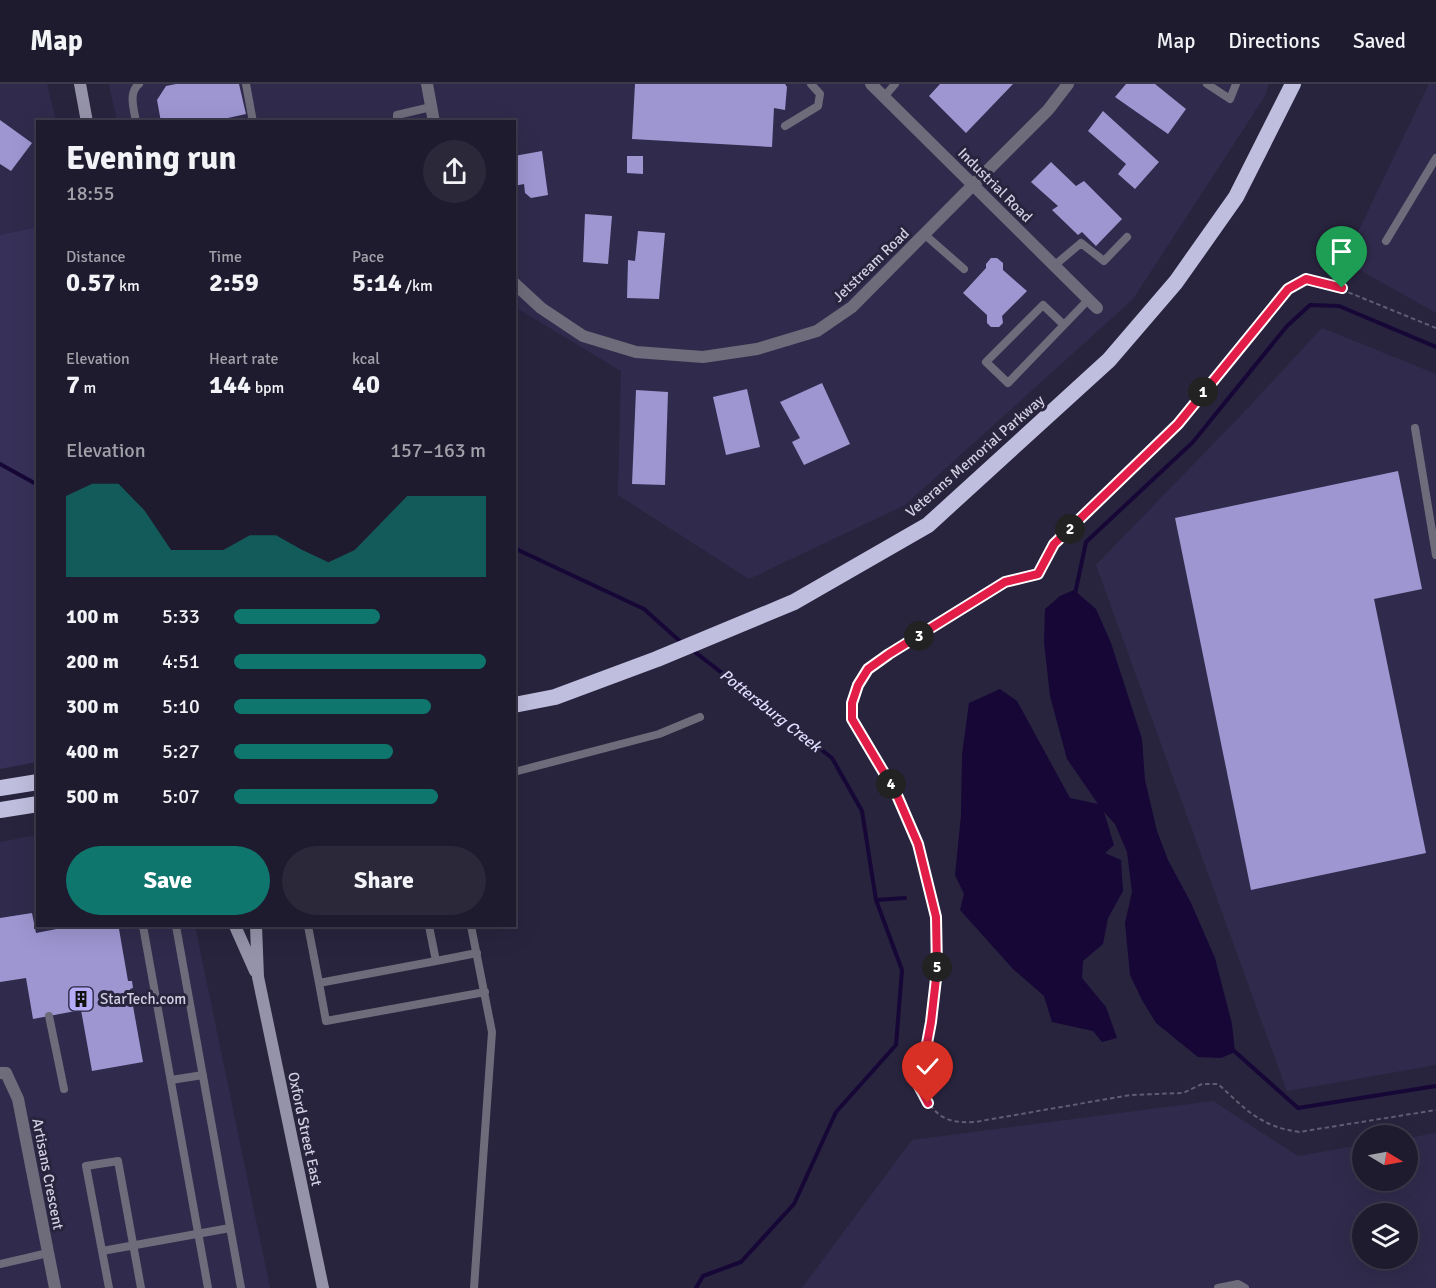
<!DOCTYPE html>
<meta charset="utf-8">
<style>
:root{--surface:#1e1b2e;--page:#2b283a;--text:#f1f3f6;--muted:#a1a1aa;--line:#3c394a;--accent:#0f766e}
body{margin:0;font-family:Signika,sans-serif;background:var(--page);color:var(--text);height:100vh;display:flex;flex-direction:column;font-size:22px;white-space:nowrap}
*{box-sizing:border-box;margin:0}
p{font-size:20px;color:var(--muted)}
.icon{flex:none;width:33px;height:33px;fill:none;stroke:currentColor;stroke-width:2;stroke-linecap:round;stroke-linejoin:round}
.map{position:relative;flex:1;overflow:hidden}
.sheet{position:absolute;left:36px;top:36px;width:480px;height:807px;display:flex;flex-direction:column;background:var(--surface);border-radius:0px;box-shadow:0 6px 24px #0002,0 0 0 2px var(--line)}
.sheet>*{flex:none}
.needle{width:39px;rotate:100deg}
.tools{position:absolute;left:1352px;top:1041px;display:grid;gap:12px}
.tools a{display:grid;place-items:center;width:66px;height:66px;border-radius:50%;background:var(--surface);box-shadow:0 6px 24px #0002,0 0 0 2px var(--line);font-size:30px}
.pin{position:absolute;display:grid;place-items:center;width:51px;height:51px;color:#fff;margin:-62px -26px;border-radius:50% 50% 50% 0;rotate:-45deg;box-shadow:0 0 6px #0007}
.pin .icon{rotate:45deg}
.km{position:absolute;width:30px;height:30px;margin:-15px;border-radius:50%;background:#222;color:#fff;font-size:16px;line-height:30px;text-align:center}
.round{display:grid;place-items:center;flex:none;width:63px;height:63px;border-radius:32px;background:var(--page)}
.summary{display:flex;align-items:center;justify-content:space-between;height:102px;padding:0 30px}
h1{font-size:33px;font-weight:700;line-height:45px}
.metrics{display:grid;grid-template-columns:repeat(3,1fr);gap:9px;height:102px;padding:6px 30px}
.metrics div{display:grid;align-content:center}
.metrics b{font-size:26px;font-weight:700}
.metrics small{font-size:16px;font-weight:400}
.metrics p{font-size:16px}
.chart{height:168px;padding:12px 30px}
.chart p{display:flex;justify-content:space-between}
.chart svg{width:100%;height:108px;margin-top:6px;fill:var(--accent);opacity:.7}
.button{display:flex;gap:12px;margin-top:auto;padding:12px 30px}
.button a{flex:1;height:69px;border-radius:36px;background:var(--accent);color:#fff;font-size:24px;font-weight:700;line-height:69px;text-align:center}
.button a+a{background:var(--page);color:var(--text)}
ul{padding:0 30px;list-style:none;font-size:20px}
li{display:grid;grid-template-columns:96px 72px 1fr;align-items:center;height:45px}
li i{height:15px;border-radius:8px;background:var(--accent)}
header{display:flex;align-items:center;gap:36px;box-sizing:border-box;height:84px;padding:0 30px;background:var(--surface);border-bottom:2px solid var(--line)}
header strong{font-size:28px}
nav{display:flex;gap:33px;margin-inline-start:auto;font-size:21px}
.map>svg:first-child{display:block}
</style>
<header>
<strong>Map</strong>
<nav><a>Map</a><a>Directions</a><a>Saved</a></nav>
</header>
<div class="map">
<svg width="1436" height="1204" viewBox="0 0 1436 1204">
<rect width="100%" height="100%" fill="#28243e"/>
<path fill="#302b4c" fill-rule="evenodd" d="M0 0H47L56 37 38 38 37 143 0 151Z
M109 0H1269L1265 12 1133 215 905 421 749 495 618 411 621 287 515 223 514 38 117 37Z
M1429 0H1436V229L1344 177Z
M1322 244 1436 290V981L1287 1007 1096 481 1247 325Z
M37 751 38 842H195L270 1204H0V758Z
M1213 1017 1298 1072 1362 1061V1096H1407V1054L1436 1049V1204H802L912 1056ZM1362 1130H1407V1174H1362Z"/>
<path fill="#373159" d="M37 143V678L0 685V151Z"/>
<path fill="#160737" d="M1074 506 1096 525 1111 559 1142 655 1145 696 1157 747 1168 776 1191 819 1215 874 1232 940 1235 968 1221 974 1198 973 1156 939 1142 916 1130 891 1125 839 1132 808 1127 768 1115 740 1104 728 1114 761 1105 769 1121 776 1123 807 1108 834 1103 860 1083 877 1082 894 1106 923 1117 954 1102 958 1093 947 1052 938 1044 912 1013 885 960 826 964 810 955 791 961 731 962 670 969 619 1000 605 1017 617 1070 714 1098 720 1067 675 1050 612 1044 558 1045 525 1060 512Z"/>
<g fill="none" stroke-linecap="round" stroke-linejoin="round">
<path stroke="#160737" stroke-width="4" d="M0 380 38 401
M514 464 644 525 682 559
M1075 510 1086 458 1193 358 1287 242 1310 221 1339 222 1436 263
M691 565 832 674 862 727 876 816 902 886 896 961 836 1028 794 1120 741 1178 703 1192 696 1204
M876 816 905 814
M1233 966 1298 1024 1436 1002"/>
</g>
<path fill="#9d96d1" d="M176 0H239L246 30 210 38H161L157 16 166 2Z
M635 0H785L787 3 785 26 774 24 772 63 632 55Z
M940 0H1013L966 49 929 12Z
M1126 0H1155L1186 25 1168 50 1115 13Z
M1103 27 1159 78 1135 105 1118 90 1126 80 1088 47Z
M0 36 32 59 11 87 0 80Z
M542 67 548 111 531 114 525 109 524 100 514 102V72Z
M627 72H643V90L627 89Z
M1051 78 1076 102 1084 97 1122 135 1096 162 1082 148 1078 151 1052 126 1058 122 1031 98Z
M585 130 612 132 608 180 583 178Z
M638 147 665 149 659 215 627 214 628 176 635 177Z
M991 174H997L1003 179V186L1027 207 1002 232 1003 239 999 243H991L987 239V231L963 209 986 184V180Z
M822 299 850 360 804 381 792 358 800 354 780 318Z
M747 305 760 363 726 371 713 313Z
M636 306 668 308 665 401 632 400Z
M1398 387 1422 505 1374 515 1426 769 1251 806 1175 434Z
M32 829 36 849 67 843V842H126L127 844 119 845 128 897H132L133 904 130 905 143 978 92 987 81 926 33 935 26 894 0 898V834Z"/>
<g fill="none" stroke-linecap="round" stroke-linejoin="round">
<path stroke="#5f5c73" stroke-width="2" stroke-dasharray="4.5 3" stroke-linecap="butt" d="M1436 244 1323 198 1306 195 1288 205 1178 340 1054 460 1038 490 1005 498 889 570 868 585 858 601 852 619V635L896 709 918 760 936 833 937 886 931 938 919 1002C934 1030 942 1040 975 1038L1130 1011 1183 1009 1202 1000H1218C1247 1026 1259 1042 1299 1048L1436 1026"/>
<path stroke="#6e6c7a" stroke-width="8" d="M246 0 253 38
M1207 0 1230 15 1236 0
M884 13 895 0
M136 38C134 25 128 9 139 0
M397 38V31L431 23
M785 42 818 22 820 10 811 0
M924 150 964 185
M1386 157 1436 74
M1055 181 1081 159 1104 177 1127 153
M1064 241 1043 221 986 278 1008 299 1089 215
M1415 344 1436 471
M514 688 659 650 700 633
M143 842 208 1204
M176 842 241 1204
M308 842 319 899 436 877
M429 842 436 877 477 869
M471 842 492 948 474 1204
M319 899 326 937 485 908
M49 932 64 1005
M171 996 203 991
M102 1167 230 1144
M0 1180 48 1169
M109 1204 86 1082 118 1077 141 1204
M1218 1204 1238 1200 1245 1204"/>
<path stroke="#6e6c7a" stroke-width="12" d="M427 0 434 38
M514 199 541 224 583 252 636 268 703 273 757 265 817 247 852 223 973 101 1097 224
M0 989H6L18 1015 55 1204"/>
<path stroke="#6e6c7a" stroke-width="12" d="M871 0 973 101 1048 26 1068 0"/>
<path stroke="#9593a9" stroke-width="12" d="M80 0 87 38
M235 842 255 887
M256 842 258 893 323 1204"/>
<path stroke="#c0bede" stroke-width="16" d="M514 621 555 613 657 575 794 518 928 441 1109 276 1176 198 1236 113 1293 0
M0 704 38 698
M0 726 38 720"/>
</g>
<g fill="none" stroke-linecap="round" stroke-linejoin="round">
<g stroke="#fff" stroke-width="12">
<path id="route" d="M928 1019 919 1002 931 938 937 886 936 833 918 760 896 709 852 635V619L858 601 868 585 889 570 1005 498 1038 490 1054 460 1178 340 1288 205 1306 195 1342 204"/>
</g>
<use href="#route" stroke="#e11d48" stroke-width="8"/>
</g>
<defs>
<g id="building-square" transform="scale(1.35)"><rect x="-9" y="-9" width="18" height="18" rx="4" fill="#b5acf8" stroke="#28243e"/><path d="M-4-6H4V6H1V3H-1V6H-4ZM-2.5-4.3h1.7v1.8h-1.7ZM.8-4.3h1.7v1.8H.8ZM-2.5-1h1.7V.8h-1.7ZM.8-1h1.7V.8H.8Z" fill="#111"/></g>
</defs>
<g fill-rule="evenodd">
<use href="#building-square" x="81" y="915"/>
</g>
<g text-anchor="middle" stroke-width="6" stroke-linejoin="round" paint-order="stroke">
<g font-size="15" fill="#d0cfe0" stroke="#28243e">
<text transform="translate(995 101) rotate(45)" y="5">Industrial Road</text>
<text transform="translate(871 181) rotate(-44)" y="5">Jetstream Road</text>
<text transform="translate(975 372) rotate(-41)" y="5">Veterans Memorial Parkway</text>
<text transform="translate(305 1045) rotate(78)" y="5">Oxford Street East</text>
<text transform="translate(48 1090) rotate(79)" y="5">Artisans Crescent</text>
</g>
<g font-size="15" fill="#d0cfe0" stroke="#28243e" text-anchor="start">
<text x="100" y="920">StarTech.com</text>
</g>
<g font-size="16" font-style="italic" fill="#dedbfd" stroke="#28243e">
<text transform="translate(771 626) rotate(38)" y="6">Pottersburg Creek</text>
</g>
</g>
</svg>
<div class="tools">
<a><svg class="needle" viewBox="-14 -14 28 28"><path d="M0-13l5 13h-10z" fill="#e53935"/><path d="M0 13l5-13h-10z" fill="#a1a1aa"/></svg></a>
<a><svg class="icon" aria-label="layers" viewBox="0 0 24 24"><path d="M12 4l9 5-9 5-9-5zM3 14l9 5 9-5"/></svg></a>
</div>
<div class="pin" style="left:1342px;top:204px;background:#1e9e55"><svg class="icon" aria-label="arrive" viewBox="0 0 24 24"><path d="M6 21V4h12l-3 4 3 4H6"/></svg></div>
<div class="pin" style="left:928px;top:1019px;background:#d93025"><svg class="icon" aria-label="check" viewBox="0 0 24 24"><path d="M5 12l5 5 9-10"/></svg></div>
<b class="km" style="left:1203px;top:308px">1</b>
<b class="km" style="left:1070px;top:445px">2</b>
<b class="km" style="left:919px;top:552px">3</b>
<b class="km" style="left:891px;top:700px">4</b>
<b class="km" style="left:937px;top:883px">5</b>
<section class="sheet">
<div class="summary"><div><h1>Evening run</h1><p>18:55</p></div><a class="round"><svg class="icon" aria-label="share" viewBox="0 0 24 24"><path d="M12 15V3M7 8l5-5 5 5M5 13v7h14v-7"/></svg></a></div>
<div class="metrics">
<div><p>Distance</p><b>0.57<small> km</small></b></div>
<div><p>Time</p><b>2:59</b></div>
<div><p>Pace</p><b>5:14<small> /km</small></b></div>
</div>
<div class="metrics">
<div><p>Elevation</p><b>7<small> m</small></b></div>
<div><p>Heart rate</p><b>144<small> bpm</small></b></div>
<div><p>kcal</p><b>40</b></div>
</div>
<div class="chart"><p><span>Elevation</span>157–163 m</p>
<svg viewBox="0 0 160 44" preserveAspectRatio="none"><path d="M0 44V11L10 6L20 6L30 17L40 33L50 33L60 33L70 27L80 27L90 33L100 38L110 33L120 22L130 11L140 11L150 11L160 11V44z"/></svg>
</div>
<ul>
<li><b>100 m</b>5:33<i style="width:58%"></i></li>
<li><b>200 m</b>4:51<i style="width:100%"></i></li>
<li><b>300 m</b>5:10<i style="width:78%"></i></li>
<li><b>400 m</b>5:27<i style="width:63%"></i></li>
<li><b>500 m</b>5:07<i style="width:81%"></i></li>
</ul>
<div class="button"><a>Save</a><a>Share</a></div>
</section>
</div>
